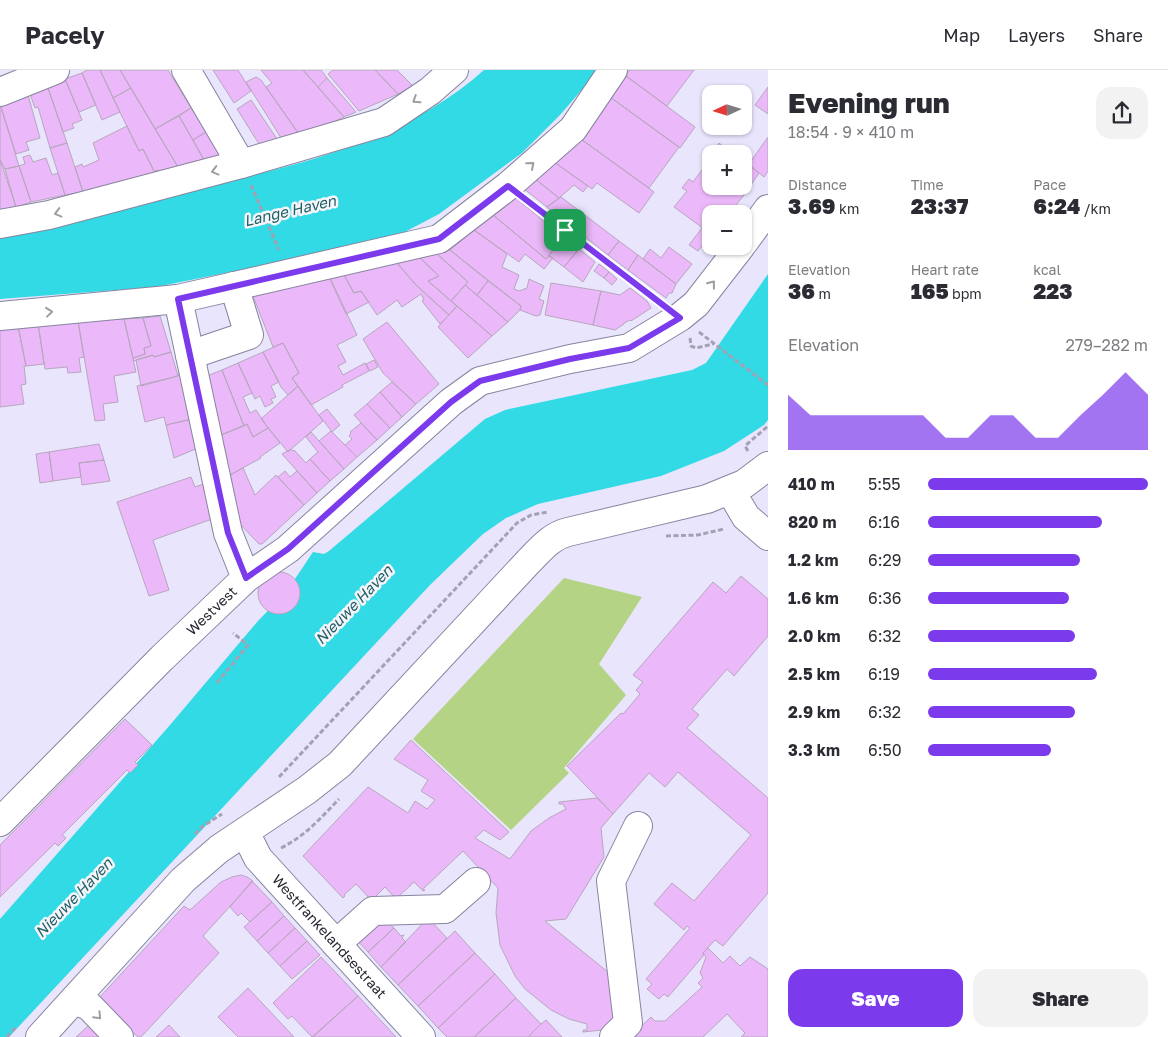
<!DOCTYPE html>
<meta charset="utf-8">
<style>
:root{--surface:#fff;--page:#f2f2f3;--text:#2b2b33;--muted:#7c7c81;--line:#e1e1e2;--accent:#7c3aed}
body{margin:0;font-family:"Golos Text",sans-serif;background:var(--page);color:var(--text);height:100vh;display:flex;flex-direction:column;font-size:19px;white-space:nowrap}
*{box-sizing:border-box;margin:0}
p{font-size:16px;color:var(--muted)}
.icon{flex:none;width:28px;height:28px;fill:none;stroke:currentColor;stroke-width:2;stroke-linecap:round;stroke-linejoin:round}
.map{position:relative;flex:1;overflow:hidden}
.panel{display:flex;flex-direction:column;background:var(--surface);width:400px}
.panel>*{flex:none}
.needle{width:32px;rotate:266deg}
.controls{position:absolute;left:702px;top:15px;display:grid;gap:10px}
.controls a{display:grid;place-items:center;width:50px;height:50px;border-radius:10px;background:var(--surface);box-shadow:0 1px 4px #0004;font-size:25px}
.pin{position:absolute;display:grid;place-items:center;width:42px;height:42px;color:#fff;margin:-21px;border-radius:10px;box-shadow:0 2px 8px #0006}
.round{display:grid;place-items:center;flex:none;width:52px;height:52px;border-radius:15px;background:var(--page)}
.headline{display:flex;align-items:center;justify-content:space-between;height:85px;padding:0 20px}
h1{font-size:28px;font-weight:800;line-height:38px}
.figures{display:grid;grid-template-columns:repeat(3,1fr);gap:8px;height:85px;padding:5px 20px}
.figures div{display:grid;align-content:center}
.figures b{font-size:21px;font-weight:800}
.figures small{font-size:14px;font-weight:400}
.figures p{font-size:14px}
.chart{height:140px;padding:10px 20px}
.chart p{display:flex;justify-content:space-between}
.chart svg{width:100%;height:90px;margin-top:5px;fill:var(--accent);opacity:.7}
.cta{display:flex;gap:10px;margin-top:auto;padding:10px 20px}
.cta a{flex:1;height:58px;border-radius:15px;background:var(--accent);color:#fff;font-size:20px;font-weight:800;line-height:58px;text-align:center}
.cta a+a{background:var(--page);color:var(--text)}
ul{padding:0 20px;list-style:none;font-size:16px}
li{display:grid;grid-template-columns:80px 60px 1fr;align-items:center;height:38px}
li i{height:12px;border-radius:6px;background:var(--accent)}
header{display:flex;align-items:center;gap:30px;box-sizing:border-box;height:70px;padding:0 25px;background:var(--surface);border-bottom:1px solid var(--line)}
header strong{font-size:24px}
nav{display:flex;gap:28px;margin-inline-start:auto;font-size:18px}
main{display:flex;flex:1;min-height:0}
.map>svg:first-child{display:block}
</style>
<header>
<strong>Pacely</strong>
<nav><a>Map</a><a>Layers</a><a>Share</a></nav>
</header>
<main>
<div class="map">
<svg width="768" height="967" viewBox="0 0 768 967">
<rect width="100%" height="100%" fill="#e8e5fd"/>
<path fill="#b5d384" d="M564 508 642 527 599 594 626 625 564 698 569 703 511 760 413 669Z"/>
<path fill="#31dae4" d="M484 0H596L585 16 560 45 522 83 439 144 399 165 300 188 156 217 0 229V161C59 148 119 135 178 122 284 99 400 75 484 0Z
M768 204V350L764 355 724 381 661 406 538 434 506 448 483 464 430 515 9 967H0V849L170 655 258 551 287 521 313 482 324 484 329 481 485 349 505 340 692 300 706 293Z"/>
<path fill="#ebb9f9" stroke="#b8a6be" d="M87 0H100L120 42 102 50 82 3Z
M100 0H120L131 18 113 28Z
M120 0H168L191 38 155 59Z
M213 0H238L251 21 234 33Z
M261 0H303L344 47 301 67 266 17 272 13Z
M303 0H321L327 8 318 17Z
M333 0H375L398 24 359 41 328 4Z
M375 0H397L413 16 398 24Z
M629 0H694L667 36 626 6Z
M82 3 96 35 79 42 65 9Z
M626 6 695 57 680 78 610 27Z
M256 7 261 10 301 67 283 71 246 12Z
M327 8 356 42 344 47 318 17Z
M65 9 82 50 72 54 74 58 63 62 47 15Z
M47 15 67 73 50 78 38 37 35 38 29 21Z
M768 17V44L755 35Z
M131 18 178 97 159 102 158 100 155 101V103L143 79 139 81 113 28Z
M27 21 40 68 26 72 29 80 16 84 0 34Z
M610 27 679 77 649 118 578 67Z
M251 30 279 72 263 76 259 74 237 39Z
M0 34 19 96 5 99 0 90Z
M191 38 206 62 193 70 179 46Z
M179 46 204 90 178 97 155 59Z
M127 56 139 81 143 79 155 103 83 122 75 97 82 94 83 97 99 90 93 73Z
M206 62 220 85 204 90 193 70Z
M578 67 654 122 639 143 597 113 592 119 554 92Z
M768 67V101L764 107 744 91V85L751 91Z
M67 73 83 122 65 125 50 78Z
M719 73 733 84H711Z
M711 84V101L704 95Z
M30 85 33 92 46 88 52 105 58 103 65 125 31 132 19 96 25 94 23 87Z
M0 89 16 137 0 140Z
M744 91 759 103 744 125 732 116H744Z
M554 92 588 116 583 122 574 115 559 128 534 108Z
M19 96 31 132 16 137 5 99Z
M705 96 711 101V116H732L744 125 731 141 728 139 723 144H711V164L674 137 687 121 682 118 689 109 693 112Z
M534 108 559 128 547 137 523 118Z
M512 125 563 167 546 189 493 145Z
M561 127 619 171 608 185 547 137Z
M493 145 546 189 549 186 553 188 544 199 525 184 519 192 474 160Z
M702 158 711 165 698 181 689 175Z
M474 160 507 184 502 197 519 205 514 219 519 221 527 218 529 209 544 216 539 229 544 231 540 245 536 246 520 240 521 236 450 180Z
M563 167 579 179 564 197 549 186Z
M619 171 638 185 628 200 608 185Z
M669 177 692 194 676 214 643 189 650 179 661 188Z
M579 179 595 192 583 212 564 197Z
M450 180 488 211 477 225 465 215 468 212 436 183Z
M436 183 468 212 451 231 428 211 439 206 419 187Z
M638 185 676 214 672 223H669L666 228 628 200Z
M419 187 439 206 428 211 457 236 449 245 416 215 397 193Z
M397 193 416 215 449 245 440 254 422 231 424 230 421 224 402 237 397 230 377 245 361 221 354 223 344 205Z
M599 194 609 202 604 208 594 201Z
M609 202 617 209 612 215 604 208Z
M344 205 354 223 361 221 369 232 346 244 330 209Z
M330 208 357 265 337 275 346 292 338 296 343 305 365 293 369 301 342 315 343 317 311 335 292 308 299 303 283 273 273 277 253 226Z
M488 211 521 236 520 240 508 252 477 225Z
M551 213 601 221 593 255 545 245Z
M465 215 508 252 492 266 451 231Z
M630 218 647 231 651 238 631 251 630 250 624 253V254L615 260 593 255 601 221 620 225Z
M457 236 492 266 468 288 438 257Z
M160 246 171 282 154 287 153 285 134 291 133 288 145 284 144 278 151 276 143 248Z
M143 248 151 276 144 278 145 284 133 288 124 249Z
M124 249 136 302 114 306 118 332 103 334 105 350 95 351 78 251Z
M78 251 84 287 79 288 81 302 68 303 67 297 45 299 38 253Z
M387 252 439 314 416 334 383 303 363 269Z
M38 253 44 294 26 296 18 256Z
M18 256 26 296H24L26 314 21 315 24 334 0 337V258Z
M283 273 299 303 292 308 298 316 288 325 281 317 263 282Z
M171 282 178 306 141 316 136 290 153 285 154 287Z
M263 282 279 312 271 316 276 327 271 329 273 333 265 337 260 326 255 329 238 293Z
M374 290 378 297 370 301 366 294Z
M238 293 252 323 243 327 250 343 256 340 268 358 253 367 247 354 244 356 222 300Z
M222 300 244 356 216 367 202 308Z
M182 303 192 349 166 355 164 347 145 352 137 316 178 306V304Z
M392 312 416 334 402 347 380 322Z
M298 316 323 351 288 382 261 349Z
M380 322 402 347 390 358 367 334Z
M367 334 390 358 377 370 354 345Z
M327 339 340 355 332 362 319 345Z
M192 349 198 378 174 388 166 355Z
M361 353 377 370 357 387 345 375 352 369 349 366 351 363 350 362Z
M247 354 253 367 268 358 280 373 260 387 261 388 226 407 216 367Z
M331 361 357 387 344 399 319 371Z
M311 362 344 399 330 411 310 389 318 382 306 367Z
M99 374 104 390 79 393 81 407 53 411 49 382Z
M291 379 293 381 294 380 306 393 310 389 330 411 317 423 282 384Z
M49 382 53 411 40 413 36 384Z
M104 390 110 411 82 415 79 393Z
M243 398 255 425 276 405 304 435 262 474H259L236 450 225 408Z
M285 401 290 407 297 401 317 423 304 435 278 407Z
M191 407 195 417 204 414 215 448 153 470 169 520 149 526 117 432Z
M258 523a21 21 0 1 1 42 0a21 21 0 1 1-42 0Z
M741 506 768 529V566L734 606 727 599 692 639 699 645 687 658 768 728V823L723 876 715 870 703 883 704 885 668 927 664 924 659 929 647 919 652 914 646 909 690 858 687 856 684 860 654 834 672 813 694 831 751 765 678 702 665 717 649 703 613 744 567 696 621 643 623 644 640 624 636 620 643 612 633 605 713 512 726 523Z
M125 649 152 675 135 692 138 695 130 703 127 700 62 765 66 768 58 776 55 773 0 827V775Z
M411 670 509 762 500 770 484 760 475 768 510 789 531 761 549 748 566 739 563 734H559V732L597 728 613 744 601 758 604 787 566 849 545 851 614 907 617 957 612 959 583 962V960H587V954L569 949 551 940 525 919 515 906 500 875 496 843 498 818 463 781 423 819 425 820 423 821 414 812 398 827 397 830 385 817 373 829 372 831 356 814 344 825 345 826 343 828 303 786 368 717 408 743 415 731 427 739 435 730 421 721 428 710 394 689Z
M241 805 247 807 253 811 203 866 219 883 141 967H138L97 930 184 836 190 840 221 812 232 807Z
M252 811 272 832 250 852 241 843 238 846 230 837Z
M272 832 284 846 257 871 244 857Z
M380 844 394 858 368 882 356 869Z
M284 846 295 858 268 883 257 871Z
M428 848 447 868 398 915 381 897Z
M295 858 307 871 280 896 268 883Z
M394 858 401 866 404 865 402 868 406 872 381 897 368 882Z
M455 861 475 883 418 936 398 915Z
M307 871 320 885 292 909 280 896Z
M708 878 723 893 730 886 740 896 750 887 768 899V967H741L745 963 727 944 703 967H630L651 947 655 951H665L702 917 698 913 703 908 700 903 706 887 703 883Z
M475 883 495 904 438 958 418 936Z
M321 887 358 926 312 967 292 946 288 949 273 933Z
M495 904 516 928 474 967H447L438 958Z
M248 918 294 967H238L218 947Z
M358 926 396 967H313Z
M516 928 541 954 528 967H474Z
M546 950 562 967H528L541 954Z
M89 955 100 967H76Z
M169 955 180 967H156Z"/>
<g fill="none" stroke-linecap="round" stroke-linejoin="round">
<g stroke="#87849e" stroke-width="30">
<g id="minor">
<path d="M186 0 241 94"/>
<path d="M0 22 55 0"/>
<path d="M0 154 49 145 241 94 384 52 430 21 454 0"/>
<path d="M744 172 768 139"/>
<path d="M178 229 228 463 246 508"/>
<path d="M0 246 178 229 439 169 508 116 573 59 613 0"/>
<path d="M190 285 249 265 234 216"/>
<path d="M730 420 746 447 768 466"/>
<path id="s1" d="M0 752 162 588 246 508 288 479 451 332 480 311 570 289 629 278 680 247 696 234 741 176"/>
<path id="s2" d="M245 762 258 788 421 967"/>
<path d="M336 874 373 841 445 839 476 812"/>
<path d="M74 930 89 936 119 967"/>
<path d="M40 967 183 810 219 779 307 720 340 694 529 491C541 479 551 466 568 462L707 429 744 414 768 396"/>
<path d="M614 967 628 953 611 811 638 756"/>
</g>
</g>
<path stroke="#a3a1b4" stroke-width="3" stroke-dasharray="5 2.5" stroke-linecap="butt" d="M251 115 279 180
M528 131 660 232
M699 262 768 315
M690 268 691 276 696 278 713 274
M748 381 745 376 768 356
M666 466 698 465 724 459
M217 613 248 575 233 563
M279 707 517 453 531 445 548 442
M195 764 203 756 222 744
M281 778C305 766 321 748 339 729
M7 967 16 957"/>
<use href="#minor" stroke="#fff" stroke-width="28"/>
</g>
<defs><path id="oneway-chevron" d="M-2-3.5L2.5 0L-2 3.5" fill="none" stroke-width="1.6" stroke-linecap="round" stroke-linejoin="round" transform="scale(1.25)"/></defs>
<g stroke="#9e9da2">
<use href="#oneway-chevron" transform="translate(416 30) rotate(147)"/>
<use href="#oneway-chevron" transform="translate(531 95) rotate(-41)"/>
<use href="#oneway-chevron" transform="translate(215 101) rotate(165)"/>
<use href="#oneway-chevron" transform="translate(58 143) rotate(165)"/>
<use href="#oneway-chevron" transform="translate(712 214) rotate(-52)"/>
<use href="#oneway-chevron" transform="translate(49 242) rotate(-6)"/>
<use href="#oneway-chevron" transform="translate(98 946) rotate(46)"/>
</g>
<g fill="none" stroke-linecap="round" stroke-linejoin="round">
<g stroke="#fff" stroke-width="10">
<path id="route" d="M508 116 680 248 629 278 570 289 480 311 451 332 288 479 246 508 228 463 178 229 439 169Z"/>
</g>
<use href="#route" stroke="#7c3aed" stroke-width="6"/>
</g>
<g text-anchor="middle" stroke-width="5" stroke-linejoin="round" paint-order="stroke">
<g font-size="14" fill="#282631" stroke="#f5f5fb">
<text dy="5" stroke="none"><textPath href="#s1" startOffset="299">Westvest</textPath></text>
<text dy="5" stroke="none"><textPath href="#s2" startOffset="135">Westfrankelandsestraat</textPath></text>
</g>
<g font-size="15" font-style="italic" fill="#216165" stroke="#f5f5fb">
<text transform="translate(290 141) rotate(-13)" y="5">Lange Haven</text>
<text transform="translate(354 535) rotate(-46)" y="5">Nieuwe Haven</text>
<text transform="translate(74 828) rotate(-46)" y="5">Nieuwe Haven</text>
</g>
</g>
</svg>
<div class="controls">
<a><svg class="needle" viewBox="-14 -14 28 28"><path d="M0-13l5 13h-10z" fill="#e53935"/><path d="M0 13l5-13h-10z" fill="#7c7c81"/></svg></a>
<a>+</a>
<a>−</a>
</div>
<div class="pin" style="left:565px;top:160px;background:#1e9e55"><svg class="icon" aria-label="arrive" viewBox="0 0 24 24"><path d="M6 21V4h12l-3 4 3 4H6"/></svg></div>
</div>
<section class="panel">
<div class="headline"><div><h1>Evening run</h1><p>18:54 · 9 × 410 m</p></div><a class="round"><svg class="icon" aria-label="share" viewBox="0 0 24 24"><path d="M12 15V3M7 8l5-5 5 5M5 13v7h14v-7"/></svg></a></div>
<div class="figures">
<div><p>Distance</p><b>3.69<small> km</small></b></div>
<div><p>Time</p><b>23:37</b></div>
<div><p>Pace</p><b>6:24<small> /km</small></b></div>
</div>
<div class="figures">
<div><p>Elevation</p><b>36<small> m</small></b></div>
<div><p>Heart rate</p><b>165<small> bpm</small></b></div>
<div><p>kcal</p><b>223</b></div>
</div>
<div class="chart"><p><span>Elevation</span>279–282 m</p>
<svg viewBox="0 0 160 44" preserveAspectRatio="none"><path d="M0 44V17L10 27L20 27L30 27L40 27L50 27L60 27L70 38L80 38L90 27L100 27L110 38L120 38L130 27L140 17L150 6L160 17V44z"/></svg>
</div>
<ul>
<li><b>410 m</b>5:55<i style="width:100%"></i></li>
<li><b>820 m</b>6:16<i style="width:79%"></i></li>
<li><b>1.2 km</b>6:29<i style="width:69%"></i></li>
<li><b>1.6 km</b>6:36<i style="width:64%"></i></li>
<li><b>2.0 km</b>6:32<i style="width:67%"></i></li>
<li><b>2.5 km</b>6:19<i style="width:77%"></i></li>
<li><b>2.9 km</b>6:32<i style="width:67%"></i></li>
<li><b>3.3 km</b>6:50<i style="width:56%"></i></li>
</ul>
<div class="cta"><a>Save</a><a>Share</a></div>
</section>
</main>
